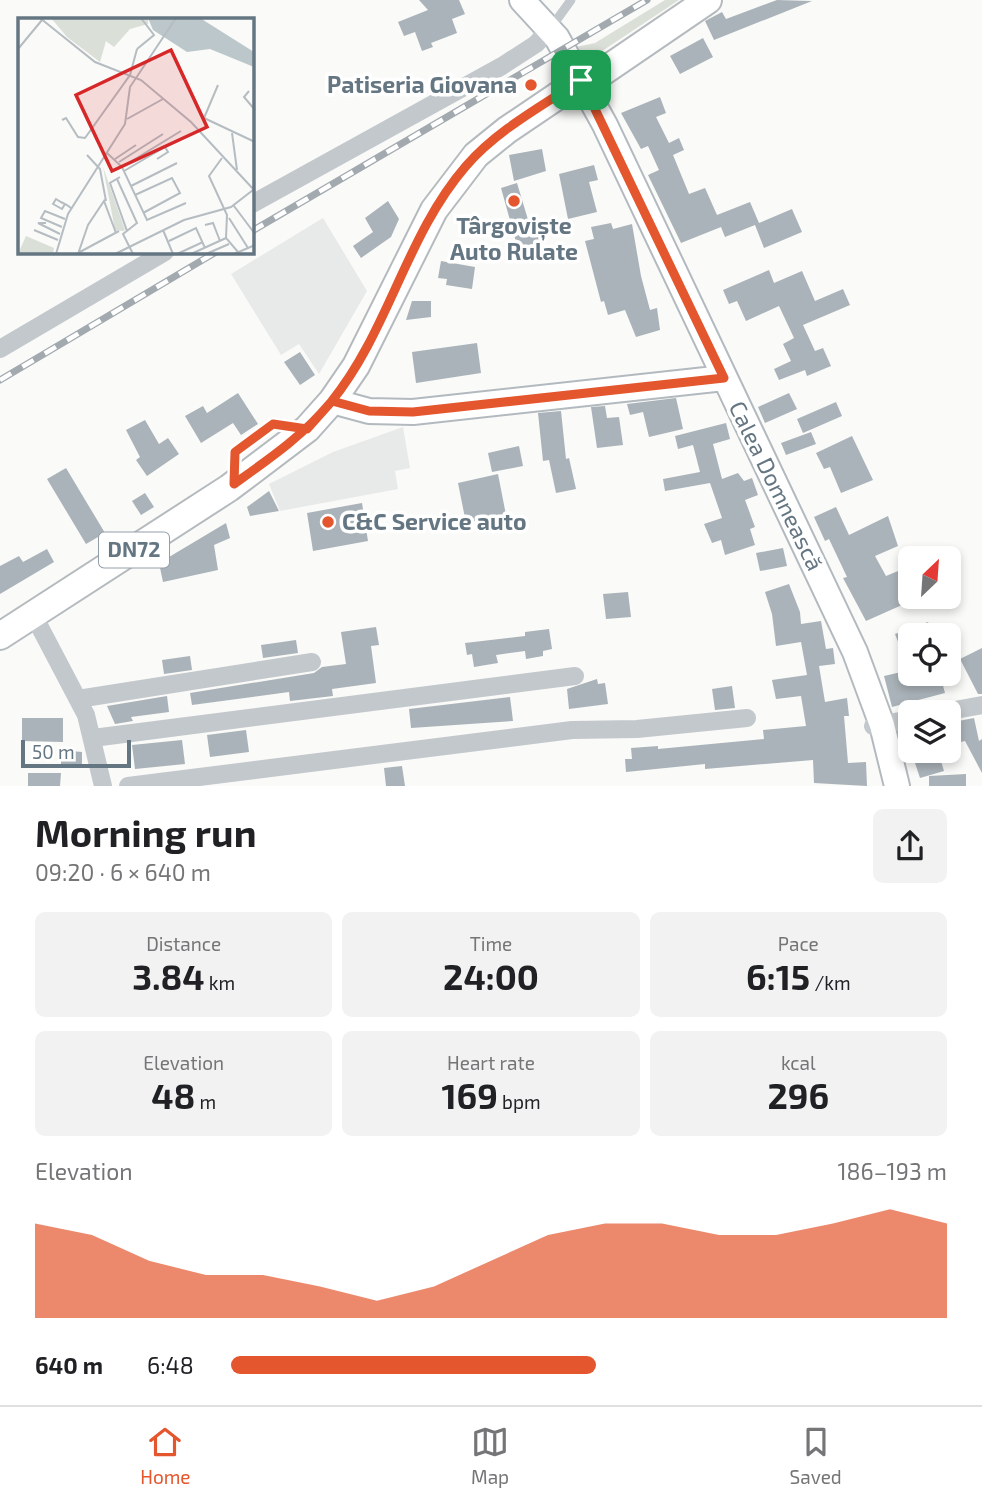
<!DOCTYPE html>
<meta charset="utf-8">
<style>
:root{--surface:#fff;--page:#f2f2f2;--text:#202124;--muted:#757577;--line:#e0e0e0;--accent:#e4572e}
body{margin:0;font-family:"Exo 2",sans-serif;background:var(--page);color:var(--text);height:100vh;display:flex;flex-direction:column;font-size:26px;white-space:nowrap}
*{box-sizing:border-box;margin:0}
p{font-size:23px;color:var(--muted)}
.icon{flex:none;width:38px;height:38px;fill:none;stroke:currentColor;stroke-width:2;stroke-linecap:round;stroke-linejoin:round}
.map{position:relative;height:786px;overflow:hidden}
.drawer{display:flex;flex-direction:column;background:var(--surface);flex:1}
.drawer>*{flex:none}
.needle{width:46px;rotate:25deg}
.buttons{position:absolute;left:898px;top:546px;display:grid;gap:14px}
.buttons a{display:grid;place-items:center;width:63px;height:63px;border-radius:10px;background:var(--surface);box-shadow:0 4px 10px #0003;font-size:35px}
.scale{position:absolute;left:21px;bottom:18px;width:110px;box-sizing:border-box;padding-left:7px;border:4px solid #657683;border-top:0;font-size:19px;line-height:24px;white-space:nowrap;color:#657683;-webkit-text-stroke:5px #fff;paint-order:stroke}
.pin{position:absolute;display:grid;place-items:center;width:60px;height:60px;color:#fff;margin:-30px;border-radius:14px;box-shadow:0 4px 10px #0006}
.round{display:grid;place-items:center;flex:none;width:74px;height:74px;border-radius:10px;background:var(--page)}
.headline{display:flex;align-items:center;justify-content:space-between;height:119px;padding:0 35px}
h1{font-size:38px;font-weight:700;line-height:52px}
.metrics{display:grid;grid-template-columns:repeat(3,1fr);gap:10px;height:119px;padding:7px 35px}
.metrics div{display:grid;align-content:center;border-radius:10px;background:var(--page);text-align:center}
.metrics b{font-size:35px;font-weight:700}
.metrics small{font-size:19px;font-weight:400}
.metrics p{font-size:19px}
.chart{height:196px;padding:14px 35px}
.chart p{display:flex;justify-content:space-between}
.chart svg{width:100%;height:126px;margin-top:7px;fill:var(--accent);opacity:.7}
ul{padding:0 35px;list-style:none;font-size:23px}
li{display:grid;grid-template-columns:112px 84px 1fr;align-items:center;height:52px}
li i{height:18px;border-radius:9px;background:var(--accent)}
.menu{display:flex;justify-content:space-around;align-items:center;height:98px;border-top:2px solid var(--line);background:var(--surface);font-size:19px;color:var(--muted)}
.menu a{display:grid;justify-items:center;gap:4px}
.menu .selected{color:var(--accent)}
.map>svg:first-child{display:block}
</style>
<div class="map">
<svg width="982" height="786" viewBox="0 0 982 786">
<rect width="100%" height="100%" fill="#fafaf8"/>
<path fill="#e8e9e9" d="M323 218 367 291 319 374 299 344 281 355 231 274Z
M403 427 410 468 395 471 398 489 280 511 269 484 333 452Z"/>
<path fill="#dadfd7" d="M665 0H679L590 59 584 60 576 47 595 43Z"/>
<path fill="#aab3b9" d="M419 0H459L465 14 452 19 457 33 431 43 433 47 422 51 415 32 404 36 398 22 428 10Z
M777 0 812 1 714 40 705 21 722 12 726 19Z
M703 38 713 57 680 74 670 56Z
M660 97 666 113 656 117 669 143 679 138 684 150 673 155 689 194 705 188 717 215 750 202 759 223 792 209 802 232 764 248 755 225 725 237 721 227 681 243 648 175 659 170 648 146 641 149 621 113Z
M542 149 546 171 514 181 509 155Z
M594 165 598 180 589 182 597 212 568 219 559 174Z
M517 183 529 223 538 221 544 240 518 249 501 188Z
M388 201 399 219 391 237 361 258 353 246 373 232 365 218Z
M611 223 613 229 632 224 641 276 650 310 657 308 660 330 636 337 625 310 608 315 604 301 601 302 585 241 594 239 591 227Z
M441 261 475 267 472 289 446 285 447 279 438 278Z
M769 270 774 283 802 271 815 301 843 289 850 305 803 325 815 351 823 348 831 366 807 376 805 370 779 380 774 369 791 361 783 344 794 338 779 306 746 321 737 301 729 304 723 290Z
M412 301H431V317L406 320Z
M477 343 481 373 416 383 412 352Z
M300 352 315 375 300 385 284 362Z
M238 393 258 424 241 435 233 423 201 443 185 416 203 406 207 413Z
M789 393 797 409 765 423 758 407Z
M676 398 683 429 649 437 643 412 630 415 627 404Z
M836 402 842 416 803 433 797 419Z
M605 406 607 418 619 417 623 445 597 448 591 407Z
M561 411 566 459 569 458 576 489 556 493 549 460 543 461 538 413Z
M145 420 159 444 168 438 179 454 147 476 136 460 140 457 126 430Z
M726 423 730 439 713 444 722 479 738 473 744 481 752 478 758 495 745 500 755 527 750 529 755 545 725 555 721 540 712 543 704 524 722 518 710 483 665 491 663 479 700 472 693 445 678 449 675 436Z
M811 432 816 444 786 455 781 443Z
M852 436 873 480 841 493 830 467 824 469 816 453Z
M519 446 523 466 492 472 488 453Z
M66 468 105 533 86 544 47 479Z
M498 474 506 515 466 523 458 483Z
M269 491 279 511 250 516 247 507Z
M145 493 154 507 141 515 132 501Z
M362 503 368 541 313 551 307 513Z
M836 507 849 535 888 516 898 546 875 556 886 576 910 566V592L898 596 902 605 866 621 843 578 847 577 829 539 825 541 814 517Z
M226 523 230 538 214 545 218 570 163 582 159 563Z
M783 548 787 566 760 571 756 553Z
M47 549 54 562 0 594V566L19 556 23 562Z
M789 584 800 612 801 624 821 621 826 649 833 648 835 664 819 666 825 702 847 698 849 716H844L848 763 866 762 867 786 814 783 813 760 705 769V764L626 772 625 759H632L631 748 658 746V749L764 739 763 730 806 726 801 696 776 699 772 680 807 675 801 642 776 646 772 614 765 592Z
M628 592 631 617 606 619 603 594Z
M928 622 933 635H910L909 670 895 634Z
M376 627 379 645 371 646 376 683 332 689 333 696 290 701 289 692 192 705 190 693 314 673 322 667 346 664 341 632Z
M549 629 552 649 543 651V656L526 659 525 651 496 655 498 663 474 667 472 654 467 655 465 643 525 636V632Z
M296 640 298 653 263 658 261 645Z
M982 648V694H978L960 659Z
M190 656 192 670 164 674 162 660Z
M910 670V674H940L945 693 892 707 884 676Z
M597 679 598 684 605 683 608 704 569 709 567 689Z
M732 686 735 708 715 710 712 689Z
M167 696 169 712 131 717 133 721 115 724 107 706Z
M510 697 513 721 411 728 409 709Z
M22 718H63V742L22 741Z
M974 718 979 741 982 739V773L965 741 948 745V723Z
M246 730 249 752 210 757 207 735Z
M182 740 185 764 135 769 132 745Z
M61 750 82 752V767L61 768Z
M911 751H938L944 771 920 778Z
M402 766 405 786H386L384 768Z
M28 773H61L60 786H28Z
M966 774V786H929V776Z"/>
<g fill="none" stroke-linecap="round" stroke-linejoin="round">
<g stroke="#b3babf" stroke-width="28">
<path id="secondary" d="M522 0 557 38 605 125 855 652 882 725 897 786
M332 401 369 411 413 412 724 378"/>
</g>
<g stroke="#b5babe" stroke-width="30">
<path id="primary" d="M0 636 229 488 307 429 332 401 356 366 434 210 476 155 507 130 581 80 604 71 708 0"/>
</g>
<path stroke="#c3c8cc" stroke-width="9" d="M550 29 571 0
M234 479 235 452 273 424 300 428"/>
<path stroke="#c3c8cc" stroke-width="18" d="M252 204 502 66 536 44 550 29
M0 349 165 252
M34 616 86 715 103 786
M78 699 312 662
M944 712 982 705
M873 726 910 719
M93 738 575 676
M128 786 572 730 637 729 747 718"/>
<use href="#secondary" stroke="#fff" stroke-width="24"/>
<use href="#primary" stroke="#fff" stroke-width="26"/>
<g stroke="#a2aab0" stroke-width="7">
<path id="rail" d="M252 231 647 0
M0 380 216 252"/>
</g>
<use href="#rail" stroke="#fff" stroke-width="4.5" stroke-dasharray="13" stroke-linecap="butt"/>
</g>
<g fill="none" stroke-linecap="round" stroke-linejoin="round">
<g stroke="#fff" stroke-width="14">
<path id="route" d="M581 80C542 106 497 130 466 166 406 235 389 331 331 402 304 435 269 459 234 484L235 452 273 424 307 429 332 401 369 411 413 412 724 378 581 80"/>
</g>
<use href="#route" stroke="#e4572e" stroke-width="9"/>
</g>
<g fill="#e4572e" stroke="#fff" stroke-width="2.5">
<circle cx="531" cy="85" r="7"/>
<circle cx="514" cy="201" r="7"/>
<circle cx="328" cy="522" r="7"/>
</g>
<g text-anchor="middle" stroke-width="7" stroke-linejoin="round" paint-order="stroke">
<rect fill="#fff" stroke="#939fa8" stroke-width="2" x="99" y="532.5" width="70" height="35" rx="5"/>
<g font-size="21" font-weight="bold" fill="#657683">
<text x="134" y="557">DN72</text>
</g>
<g font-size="23" font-weight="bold" fill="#657683" stroke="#fff" text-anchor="end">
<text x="517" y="93">Patiseria Giovana</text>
<text x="514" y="234" text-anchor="middle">Târgoviște<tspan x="514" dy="26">Auto Rulate</tspan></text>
<text x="342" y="530" text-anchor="start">C&amp;C Service auto</text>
</g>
<g font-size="23" fill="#657683" stroke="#fff">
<text transform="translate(776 486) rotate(64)" y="8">Calea Domnească</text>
</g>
</g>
<g transform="translate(18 18)">
<rect width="236" height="236" fill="#fafaf8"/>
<path d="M33 0H130V6L112 11 96 29 88 23 82 44 49 19ZM85 149 107 212 105 213 97 212ZM8 218 36 230 35 236H0Z" fill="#dadfd7"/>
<path d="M130 0H182L236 34V49L192 31 169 34 135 12Z" fill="#bbc7cb"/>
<path fill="none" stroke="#b5bdc2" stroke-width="2" d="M22 0 77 44 123 62 173 104 237 173M0 31 24 2M119 31 136 17 123 0M231 73 226 79 237 92M186 100 237 124M186 100 200 67M109 101 145 81M44 102 48 100 60 119 67 120 112 57 119 31M214 115 219 152M89 135 104 149 129 202 168 185M69 137 82 151 88 183M204 140 191 158 209 197 208 220 220 234M97 141 118 127M101 144 145 116M104 149 163 113M106 153 147 129 150 134 139 141M102 159 92 165 109 213M99 161 119 205 105 216 115 236M113 168 159 145M117 177 154 160 162 175 125 195M47 186 44 191 35 186 38 181 43 184 49 187 53 190M216 188 237 216M211 200 230 230M28 205H20L42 216M187 207 195 205 202 223M44 209 23 200 27 193 47 201M16 212 40 222M145 212 155 236M151 223 178 210 187 230M60 235 101 213M38 236 50 196 107 106 112 69 158 0M60 236 70 207 86 183 98 215M97 236 166 202 213 189 235 172M159 236 185 224M173 236 208 220M188 236 211 226M216 236 237 227"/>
<path fill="#d62828" fill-opacity="0.15" stroke="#d62828" stroke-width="3.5" d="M153 32 189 109 94 153 58 77Z"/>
<rect width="236" height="236" fill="none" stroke="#657683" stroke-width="3.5"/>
</g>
</svg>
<div class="buttons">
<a><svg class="needle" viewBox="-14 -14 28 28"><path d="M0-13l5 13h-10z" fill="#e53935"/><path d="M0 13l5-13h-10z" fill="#757577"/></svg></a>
<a><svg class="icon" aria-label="locate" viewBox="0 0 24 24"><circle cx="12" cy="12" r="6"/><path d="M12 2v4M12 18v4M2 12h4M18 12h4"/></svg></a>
<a><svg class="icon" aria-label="layers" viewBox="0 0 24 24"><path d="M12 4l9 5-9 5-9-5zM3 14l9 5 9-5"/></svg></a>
</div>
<div class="scale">50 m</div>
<div class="pin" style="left:581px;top:80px;background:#1e9e55"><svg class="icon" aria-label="arrive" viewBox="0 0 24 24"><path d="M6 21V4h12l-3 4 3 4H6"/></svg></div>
</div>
<section class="drawer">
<div class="headline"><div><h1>Morning run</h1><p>09:20 · 6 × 640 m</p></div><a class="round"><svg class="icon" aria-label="share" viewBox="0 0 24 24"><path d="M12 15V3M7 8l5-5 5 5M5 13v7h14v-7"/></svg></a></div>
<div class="metrics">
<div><p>Distance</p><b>3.84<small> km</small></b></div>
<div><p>Time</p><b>24:00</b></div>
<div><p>Pace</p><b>6:15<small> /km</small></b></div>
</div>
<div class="metrics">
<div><p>Elevation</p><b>48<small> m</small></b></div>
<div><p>Heart rate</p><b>169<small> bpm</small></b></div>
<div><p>kcal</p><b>296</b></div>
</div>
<div class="chart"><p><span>Elevation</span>186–193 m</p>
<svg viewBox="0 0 160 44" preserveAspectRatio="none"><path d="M0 44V11L10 15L20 24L30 29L40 29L50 33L60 38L70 33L80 24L90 15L100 11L110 11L120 15L130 15L140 11L150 6L160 11V44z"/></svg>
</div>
<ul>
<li><b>640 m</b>6:48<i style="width:51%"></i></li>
</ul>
</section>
<nav class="menu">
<a class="selected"><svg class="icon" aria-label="home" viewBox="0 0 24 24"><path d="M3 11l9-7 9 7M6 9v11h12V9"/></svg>Home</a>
<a><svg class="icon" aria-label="map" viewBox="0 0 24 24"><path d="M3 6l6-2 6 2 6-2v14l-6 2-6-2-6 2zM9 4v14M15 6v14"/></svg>Map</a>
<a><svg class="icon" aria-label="saved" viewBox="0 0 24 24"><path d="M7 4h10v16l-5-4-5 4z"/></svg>Saved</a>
</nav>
